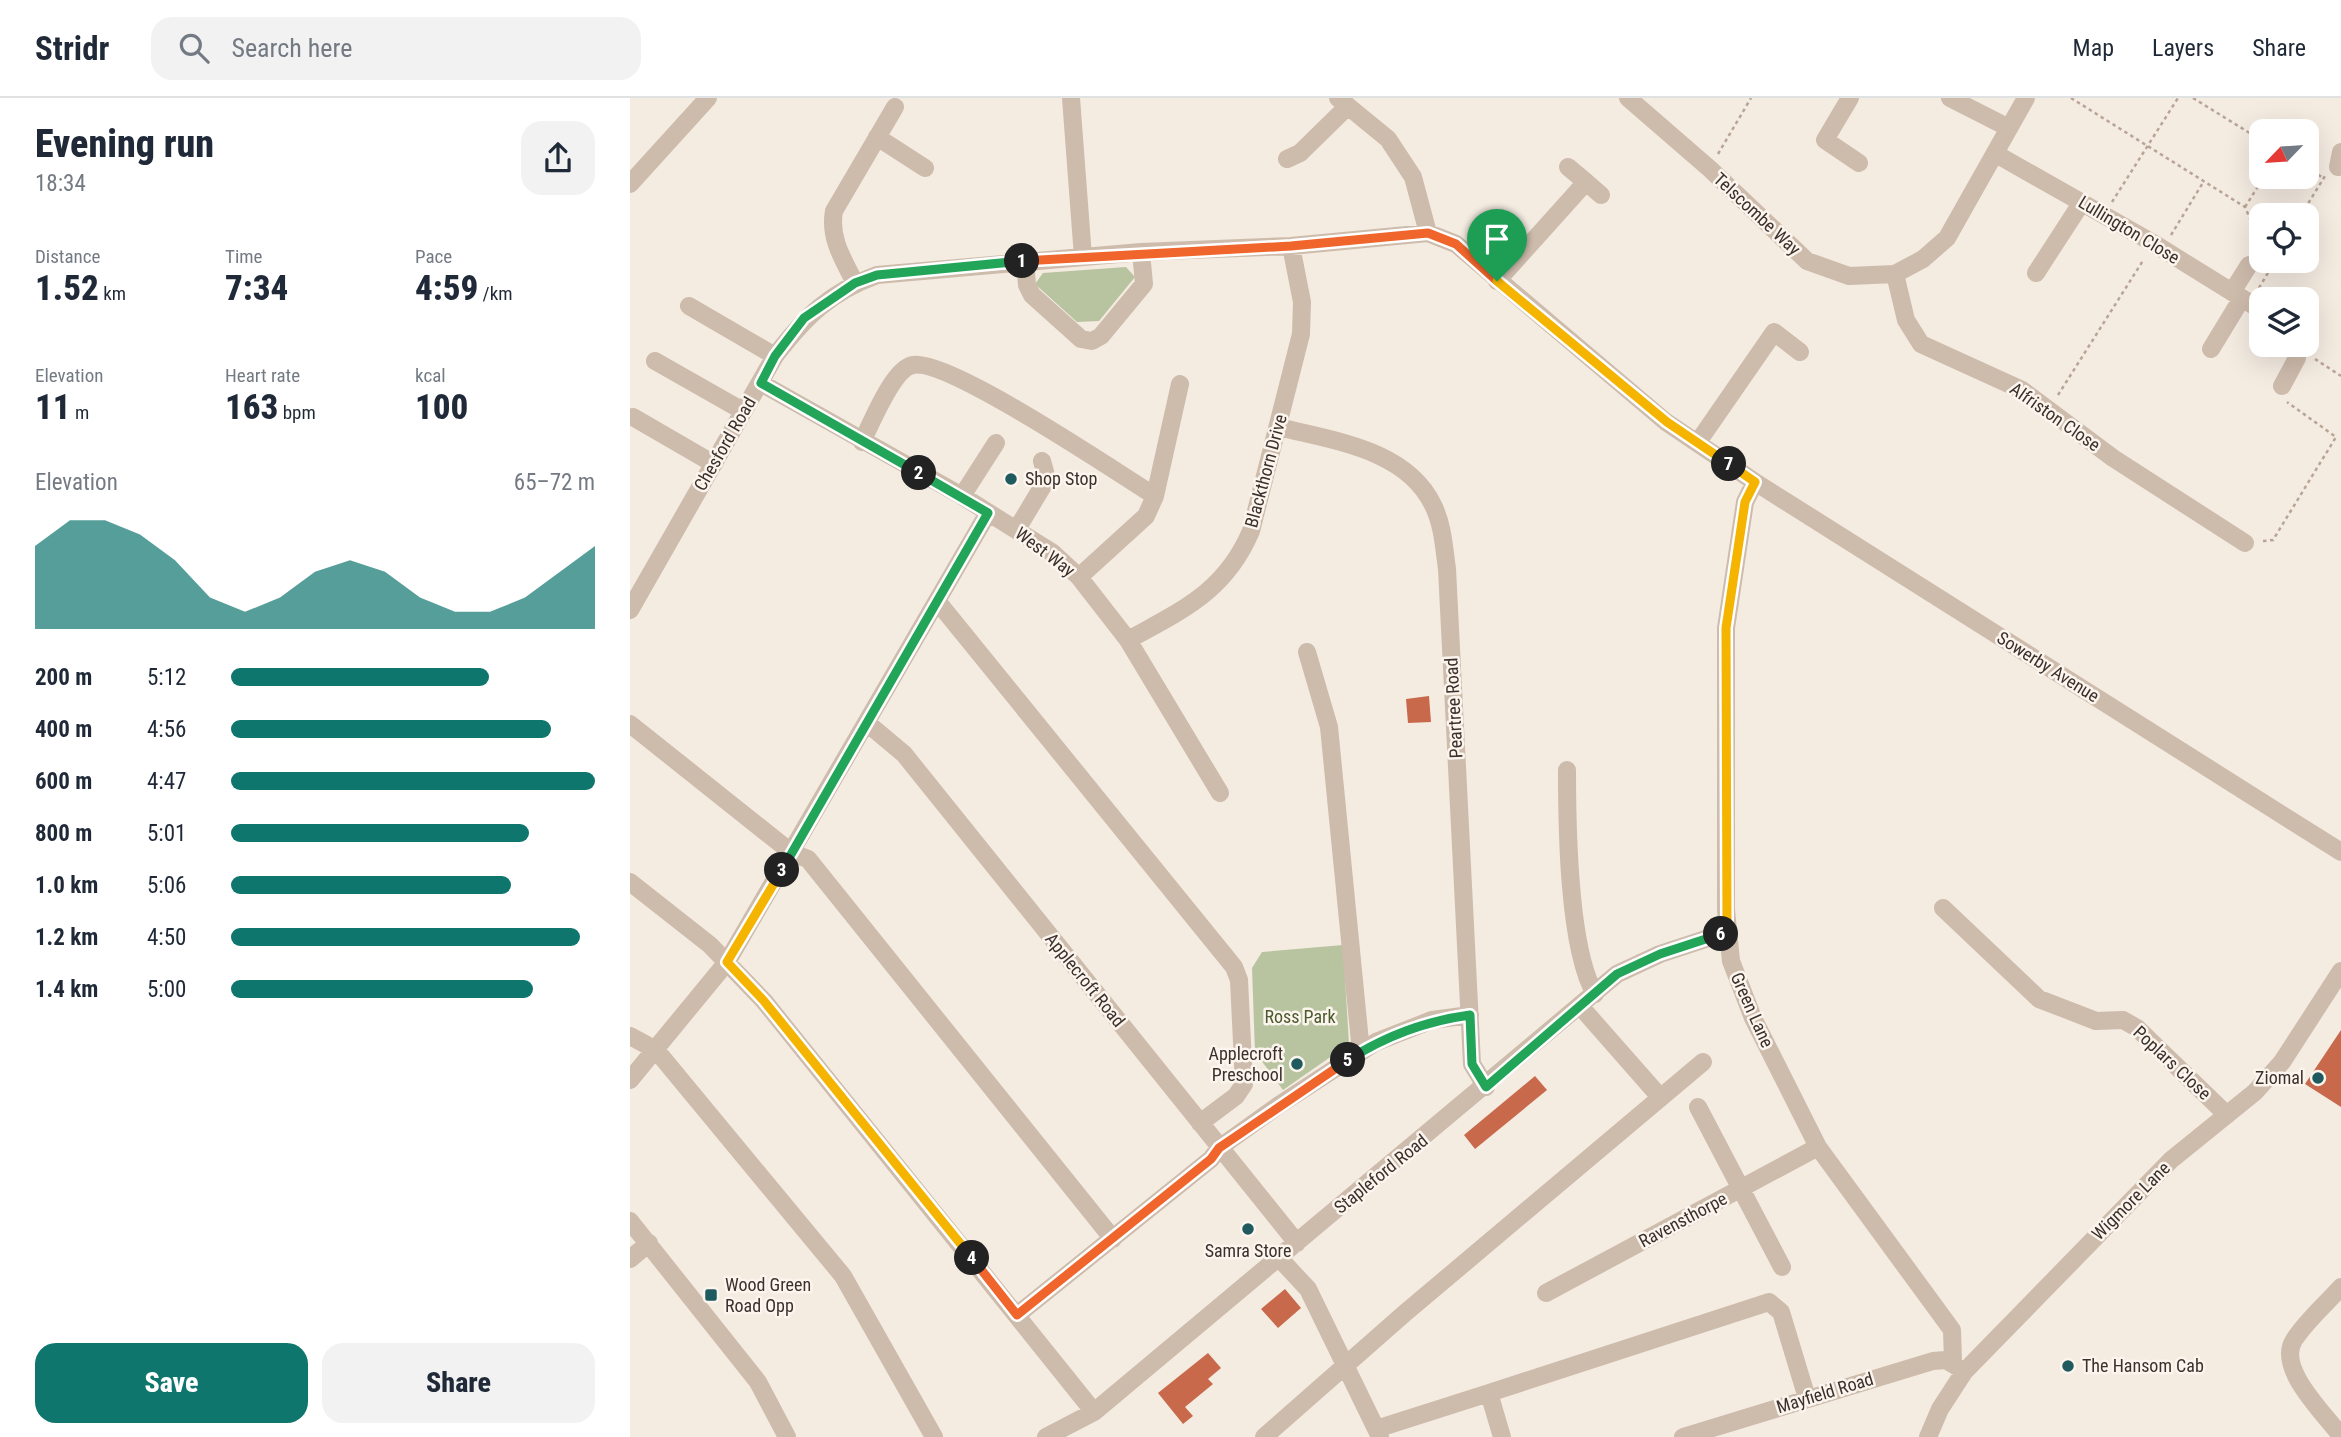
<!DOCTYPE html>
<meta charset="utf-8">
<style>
:root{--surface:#fff;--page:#f2f2f3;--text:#1f2937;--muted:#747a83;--line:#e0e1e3;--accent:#0f766e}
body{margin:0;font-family:"Roboto Condensed",sans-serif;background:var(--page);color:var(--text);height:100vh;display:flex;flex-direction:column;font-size:26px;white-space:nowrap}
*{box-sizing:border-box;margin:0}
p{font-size:23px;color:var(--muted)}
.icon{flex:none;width:38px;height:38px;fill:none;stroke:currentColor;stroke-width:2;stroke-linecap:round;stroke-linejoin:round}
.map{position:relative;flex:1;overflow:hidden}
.side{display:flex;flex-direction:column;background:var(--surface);width:630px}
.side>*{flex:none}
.needle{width:46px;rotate:245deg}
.controls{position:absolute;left:1619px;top:21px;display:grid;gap:14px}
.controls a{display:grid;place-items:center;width:70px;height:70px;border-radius:14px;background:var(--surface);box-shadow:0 7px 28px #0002;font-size:35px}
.pin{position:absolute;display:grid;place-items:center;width:60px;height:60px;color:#fff;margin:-72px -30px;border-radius:50% 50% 50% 0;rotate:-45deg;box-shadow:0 0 7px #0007}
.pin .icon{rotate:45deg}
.km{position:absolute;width:35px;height:35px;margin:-18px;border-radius:50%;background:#222;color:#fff;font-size:19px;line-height:35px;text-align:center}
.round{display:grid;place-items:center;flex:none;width:74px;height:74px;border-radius:21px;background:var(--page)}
.head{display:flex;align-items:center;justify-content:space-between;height:119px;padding:0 35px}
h1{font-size:38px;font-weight:800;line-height:52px}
.stats{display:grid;grid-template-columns:repeat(3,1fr);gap:10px;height:119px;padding:7px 35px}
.stats div{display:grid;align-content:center}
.stats b{font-size:35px;font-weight:800}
.stats small{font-size:19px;font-weight:400}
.stats p{font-size:19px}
.chart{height:196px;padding:14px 35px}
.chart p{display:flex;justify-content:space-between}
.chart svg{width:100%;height:126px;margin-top:7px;fill:var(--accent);opacity:.7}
.cta{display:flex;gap:14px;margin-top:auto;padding:14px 35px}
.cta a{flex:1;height:80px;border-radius:21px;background:var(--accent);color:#fff;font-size:28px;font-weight:800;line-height:80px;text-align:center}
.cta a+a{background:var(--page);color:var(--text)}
ul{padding:0 35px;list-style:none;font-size:23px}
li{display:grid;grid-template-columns:112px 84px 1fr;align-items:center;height:52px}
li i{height:18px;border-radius:9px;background:var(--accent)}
header{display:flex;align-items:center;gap:42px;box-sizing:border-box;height:98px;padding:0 35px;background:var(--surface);border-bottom:2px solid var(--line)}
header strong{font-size:33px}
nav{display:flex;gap:38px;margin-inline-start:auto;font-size:24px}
.search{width:490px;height:63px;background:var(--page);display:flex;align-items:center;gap:18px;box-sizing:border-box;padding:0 24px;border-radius:21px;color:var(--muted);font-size:26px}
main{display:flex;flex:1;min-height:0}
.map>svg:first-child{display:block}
</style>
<header>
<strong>Stridr</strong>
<div class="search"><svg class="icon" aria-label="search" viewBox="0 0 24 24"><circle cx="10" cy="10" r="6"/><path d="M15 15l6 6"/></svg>Search here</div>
<nav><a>Map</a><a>Layers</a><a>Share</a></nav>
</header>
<main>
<section class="side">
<div class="head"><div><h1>Evening run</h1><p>18:34</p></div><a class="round"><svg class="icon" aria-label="share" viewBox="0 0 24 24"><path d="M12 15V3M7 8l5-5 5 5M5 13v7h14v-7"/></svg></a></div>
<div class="stats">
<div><p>Distance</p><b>1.52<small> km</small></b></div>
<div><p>Time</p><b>7:34</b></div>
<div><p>Pace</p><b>4:59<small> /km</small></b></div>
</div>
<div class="stats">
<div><p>Elevation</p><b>11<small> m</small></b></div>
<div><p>Heart rate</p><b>163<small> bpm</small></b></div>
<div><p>kcal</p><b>100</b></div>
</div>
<div class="chart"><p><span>Elevation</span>65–72 m</p>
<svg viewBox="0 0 160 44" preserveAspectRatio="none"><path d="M0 44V15L10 6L20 6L30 11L40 20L50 33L60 38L70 33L80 24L90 20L100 24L110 33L120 38L130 38L140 33L150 24L160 15V44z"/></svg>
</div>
<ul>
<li><b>200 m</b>5:12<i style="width:71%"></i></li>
<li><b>400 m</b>4:56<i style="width:88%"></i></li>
<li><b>600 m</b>4:47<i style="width:100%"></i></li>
<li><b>800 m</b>5:01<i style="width:82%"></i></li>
<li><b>1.0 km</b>5:06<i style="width:77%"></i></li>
<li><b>1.2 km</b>4:50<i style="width:96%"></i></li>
<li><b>1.4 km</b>5:00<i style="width:83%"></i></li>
</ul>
<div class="cta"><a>Save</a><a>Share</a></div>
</section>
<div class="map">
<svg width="1711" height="1339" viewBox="0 0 1711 1339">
<rect width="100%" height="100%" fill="#f4ebe1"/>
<path fill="#b8c4a0" d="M496 169 505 179 469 223 447 224 405 186 413 175Z
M713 847 719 946 653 992 625 954 622 870 632 854Z"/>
<path fill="#c8694b" d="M799 598 801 624 778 625 776 601Z
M1711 932V1009L1675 986Z
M905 978 917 992 845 1051 834 1037Z
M655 1191 671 1210 648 1230 631 1211Z
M578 1255 591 1270 578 1281 583 1286 555 1309 563 1318 553 1326 528 1295Z"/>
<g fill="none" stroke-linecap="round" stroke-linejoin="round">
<path stroke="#b9a596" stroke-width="2.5" stroke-dasharray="3.5 3.5" stroke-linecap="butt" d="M1441 0 1615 109 1630 144 1626 152
M1563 0 1631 42
M1088 56 1121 0
M1676 70 1692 79
M1482 104 1548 0
M1615 109 1634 79
M1671 117 1695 78
M1541 137 1574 83
M1629 190 1645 163
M1685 261 1711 278
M1428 297 1514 161
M1633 443 1643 442 1706 339 1657 304"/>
<path stroke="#cdbbac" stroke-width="18" d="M441 0 453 159
M708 0 758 41 783 79 798 135
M998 0 1080 71 1177 163 1219 178 1265 176 1293 161 1317 140 1396 0
M1220 0 1195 42 1229 65
M1320 0 1379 30
M247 39 295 70
M1366 56 1523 145 1631 212
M657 61 670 55 718 8
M1708 69 1711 54
M956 84 971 97
M0 86 78 0
M395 163 397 187 402 197 451 241 462 243 471 238 514 186 511 154
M1406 175 1452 104
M1265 176 1276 222 1291 246 1392 292 1483 360 1615 445
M867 183 956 84 938 69
M225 185C213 161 199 140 204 113L265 9
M1602 194 1619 167
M59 208 145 258
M1581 251 1612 200
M25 263 113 313
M131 285 332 398 423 455 449 479 498 542 590 695
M1652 288 1667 260V247
M3 319 84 366
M649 329C703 343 776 351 803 407 813 427 814 450 817 471L842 966 856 989
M232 344C241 326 263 270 283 267 318 260 486 374 525 398
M1068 344 1144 234 1170 254
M1125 384 1115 404 1096 530V812L1101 863 1123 920 1188 1049 1322 1232 1323 1264
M332 398 366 345
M387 431 417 381 412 363
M449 479 516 418 525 398 550 286
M307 503 604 869 609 882 614 986 606 998 570 1025
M0 512 145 258C175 219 200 194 247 177L511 154 661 148 798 135 826 146 1036 324 1125 384 1711 754
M498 542C552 512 595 494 621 433L671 236 672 204 661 148
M677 554 699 629 731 954
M237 625 274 656 667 1145
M0 626 162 755 178 761 483 1141
M937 672C937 727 938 850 965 896
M0 784 80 847 134 903 464 1314
M1313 810 1409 901 1466 923 1493 922 1507 930 1597 1017
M950 908 1030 999
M0 938 26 952 213 1178 304 1339
M0 982 97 864 358 415
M1068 1009 1152 1169
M0 1123 128 1284 157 1339
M0 1161 19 1145
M650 1161 678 1191 750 1339
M1711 1189C1696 1206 1676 1223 1664 1242 1646 1270 1694 1315 1711 1338
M916 1195 1188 1049
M387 1217 581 1061 589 1050 649 1007 746 944 802 922 840 917
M746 1331 859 1295
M416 1339 464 1314 987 876 1030 856 1097 834
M634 1339 775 1215 1073 964
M872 1339 859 1295 1139 1204 1151 1214 1177 1300
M1053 1339 1303 1263 1316 1262 1331 1271
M1298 1339 1310 1311 1334 1274 1541 1062 1625 994 1652 964 1711 873"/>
</g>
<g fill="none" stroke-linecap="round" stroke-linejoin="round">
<g stroke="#fff" stroke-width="14">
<path id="split-1" d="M392 163 661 148 798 135 826 146 867 183"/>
</g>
<g stroke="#fff" stroke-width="14">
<path id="split-2" d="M289 375 131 285 145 258 174 220 225 185 247 177 392 163"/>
</g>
<g stroke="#fff" stroke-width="14">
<path id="split-3" d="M152 772 358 415 289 375"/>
</g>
<g stroke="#fff" stroke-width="14">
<path id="split-4" d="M152 772 97 864 134 903 342 1160"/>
</g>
<g stroke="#fff" stroke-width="14">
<path id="split-5" d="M342 1160 387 1217 581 1061 589 1050 718 962"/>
</g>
<g stroke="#fff" stroke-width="14">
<path id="split-6" d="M718 962C757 937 795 923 840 917L842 966 856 989 987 876 1030 856 1091 836"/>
</g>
<g stroke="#fff" stroke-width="14">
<path id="split-7" d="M1091 836 1097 834 1096 530 1115 404 1125 384 1099 366"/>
</g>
<g stroke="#fff" stroke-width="14">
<path id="split-8" d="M867 183 1037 324 1099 366"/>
</g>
<use href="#split-1" stroke="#f0652b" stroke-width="9"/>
<use href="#split-2" stroke="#22a559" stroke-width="9"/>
<use href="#split-3" stroke="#22a559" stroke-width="9"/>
<use href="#split-4" stroke="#f5b400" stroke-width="9"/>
<use href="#split-5" stroke="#f0652b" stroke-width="9"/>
<use href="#split-6" stroke="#22a559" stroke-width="9"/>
<use href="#split-7" stroke="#f5b400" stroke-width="9"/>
<use href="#split-8" stroke="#f5b400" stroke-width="9"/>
</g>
<g fill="#1f5a5e" stroke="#fbf5ee" stroke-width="2.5">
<circle cx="381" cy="381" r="7"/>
<circle cx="667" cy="966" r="7"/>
<circle cx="1688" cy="980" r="7"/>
<circle cx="618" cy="1131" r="7"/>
<rect x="74" y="1190" width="14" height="14" rx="3.5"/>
<circle cx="1438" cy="1268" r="7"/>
</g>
<g text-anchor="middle" stroke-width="5" stroke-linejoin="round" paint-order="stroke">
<g font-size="18" fill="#3b302b" stroke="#fbf5ee">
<text transform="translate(1127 116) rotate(43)" y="6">Telscombe Way</text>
<text transform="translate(1499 132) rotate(31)" y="6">Lullington Close</text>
<text transform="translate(1425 319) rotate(35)" y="6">Alfriston Close</text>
<text transform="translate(95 346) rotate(-60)" y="6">Chesford Road</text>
<text transform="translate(636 373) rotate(-75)" y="6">Blackthorn Drive</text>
<text transform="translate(415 454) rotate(37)" y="6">West Way</text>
<text transform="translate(1418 569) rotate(32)" y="6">Sowerby Avenue</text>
<text transform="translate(824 610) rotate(-93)" y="6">Peartree Road</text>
<text transform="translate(455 882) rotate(51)" y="6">Applecroft Road</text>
<text transform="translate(1122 912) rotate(66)" y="6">Green Lane</text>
<text transform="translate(1542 965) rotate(43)" y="6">Poplars Close</text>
<text transform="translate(751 1076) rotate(-39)" y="6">Stapleford Road</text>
<text transform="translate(1501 1103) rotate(-45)" y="6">Wigmore Lane</text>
<text transform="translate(1053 1122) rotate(-28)" y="6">Ravensthorpe</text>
<text transform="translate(1195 1295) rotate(-17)" y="6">Mayfield Road</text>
</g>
<g font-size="18" fill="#3b302b" stroke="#fbf5ee" text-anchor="start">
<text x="395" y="387">Shop Stop</text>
<text x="653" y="962" text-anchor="end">Applecroft<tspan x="653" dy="21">Preschool</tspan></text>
<text x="1674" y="986" text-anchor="end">Ziomal</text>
<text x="618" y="1159" text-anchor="middle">Samra Store</text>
<text x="95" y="1193">Wood Green<tspan x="95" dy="21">Road Opp</tspan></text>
<text x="1452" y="1274">The Hansom Cab</text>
</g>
<g font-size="18" fill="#4a5a2e" stroke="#fbf5ee">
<text x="670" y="925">Ross Park</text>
</g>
</g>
</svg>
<div class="controls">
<a><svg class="needle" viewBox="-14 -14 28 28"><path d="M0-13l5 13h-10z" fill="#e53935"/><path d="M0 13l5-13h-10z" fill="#747a83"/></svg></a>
<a><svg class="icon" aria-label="locate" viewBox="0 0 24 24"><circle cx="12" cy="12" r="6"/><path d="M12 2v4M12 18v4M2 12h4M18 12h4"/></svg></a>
<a><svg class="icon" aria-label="layers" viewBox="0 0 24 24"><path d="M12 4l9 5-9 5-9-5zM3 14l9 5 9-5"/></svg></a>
</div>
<div class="pin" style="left:867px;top:183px;background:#1e9e55"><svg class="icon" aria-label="arrive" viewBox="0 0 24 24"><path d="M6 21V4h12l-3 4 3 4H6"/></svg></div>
<b class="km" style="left:392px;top:163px">1</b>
<b class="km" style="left:289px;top:375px">2</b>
<b class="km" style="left:152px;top:772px">3</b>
<b class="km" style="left:342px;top:1160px">4</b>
<b class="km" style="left:718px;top:962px">5</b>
<b class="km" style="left:1091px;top:836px">6</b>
<b class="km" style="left:1099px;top:366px">7</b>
</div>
</main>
